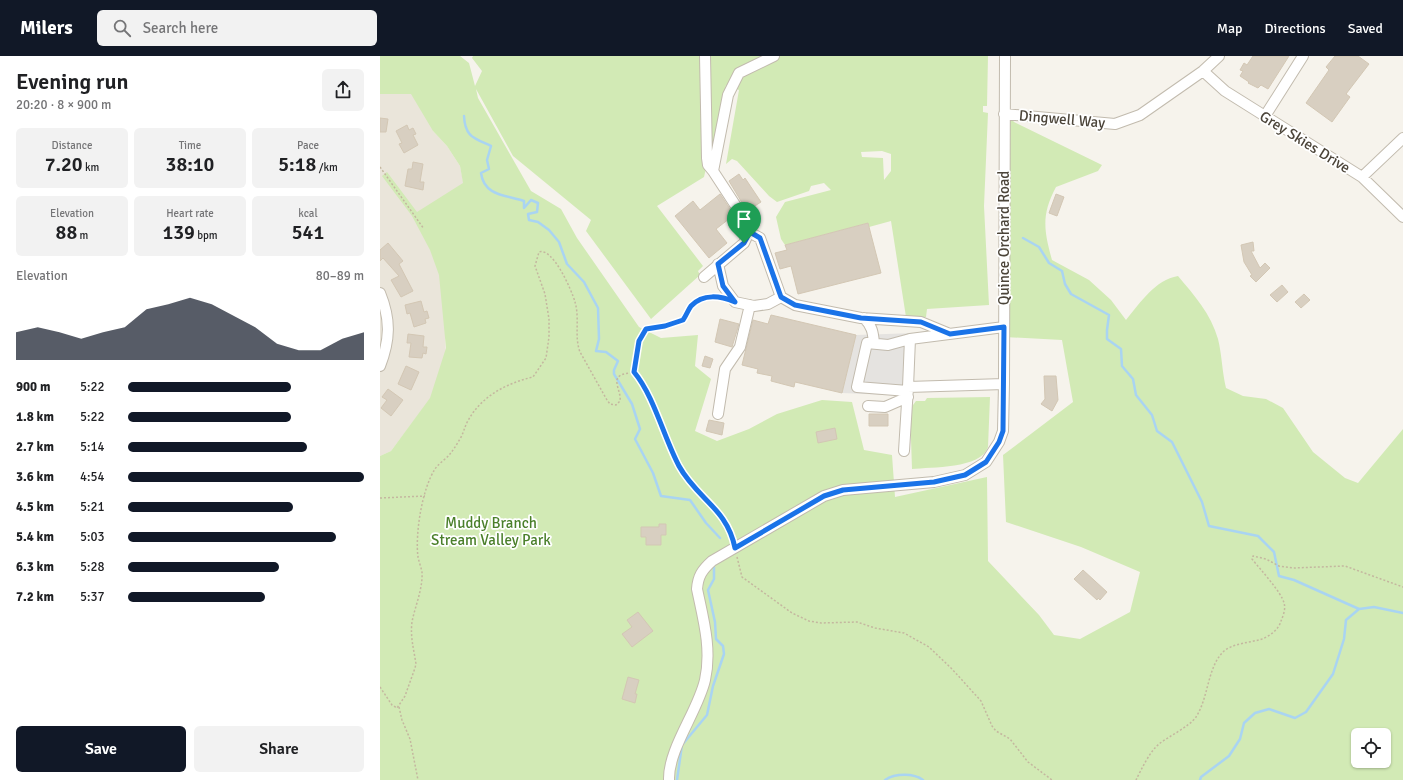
<!DOCTYPE html>
<meta charset="utf-8">
<style>
:root{--surface:#fff;--page:#f2f2f2;--text:#202124;--muted:#757577;--accent:#111827}
body{margin:0;font-family:Signika,sans-serif;background:var(--page);color:var(--text);height:100vh;display:flex;flex-direction:column;font-size:15px;white-space:nowrap}
*{box-sizing:border-box;margin:0}
p{font-size:13px;color:var(--muted)}
.icon{flex:none;width:22px;height:22px;fill:none;stroke:currentColor;stroke-width:2;stroke-linecap:round;stroke-linejoin:round}
.map{position:relative;flex:1;overflow:hidden}
.details{display:flex;flex-direction:column;background:var(--surface);width:380px}
.details>*{flex:none}
.buttons{position:absolute;left:971px;top:672px;display:grid;gap:8px}
.buttons a{display:grid;place-items:center;width:40px;height:40px;border-radius:6px;background:var(--surface);box-shadow:0 1px 3px #0004;font-size:20px}
.pin{position:absolute;display:grid;place-items:center;width:34px;height:34px;color:#fff;margin:-41px -17px;border-radius:50% 50% 50% 0;rotate:-45deg;box-shadow:0 0 4px #0007}
.pin .icon{rotate:45deg}
.round{display:grid;place-items:center;flex:none;width:42px;height:42px;border-radius:6px;background:var(--page)}
.head{display:flex;align-items:center;justify-content:space-between;height:68px;padding:0 16px}
h1{font-size:22px;font-weight:600;line-height:30px}
.figures{display:grid;grid-template-columns:repeat(3,1fr);gap:6px;height:68px;padding:4px 16px}
.figures div{display:grid;align-content:center;border-radius:6px;background:var(--page);text-align:center}
.figures b{font-size:20px;font-weight:600}
.figures small{font-size:11px;font-weight:400}
.figures p{font-size:11px}
.chart{height:112px;padding:8px 16px}
.chart p{display:flex;justify-content:space-between}
.chart svg{width:100%;height:72px;margin-top:4px;fill:var(--accent);opacity:.7}
.action{display:flex;gap:8px;margin-top:auto;padding:8px 16px}
.action a{flex:1;height:46px;border-radius:6px;background:var(--accent);color:#fff;font-size:16px;font-weight:600;line-height:46px;text-align:center}
.action a+a{background:var(--page);color:var(--text)}
ul{padding:0 16px;list-style:none;font-size:13px}
li{display:grid;grid-template-columns:64px 48px 1fr;align-items:center;height:30px}
li i{height:10px;border-radius:5px;background:var(--accent)}
header{display:flex;align-items:center;gap:24px;box-sizing:border-box;height:56px;padding:0 20px;background:var(--accent);color:#fff}
header strong{font-size:19px}
nav{display:flex;gap:22px;margin-inline-start:auto;font-size:14px}
.search{width:280px;height:36px;background:var(--page);display:flex;align-items:center;gap:10px;box-sizing:border-box;padding:0 14px;border-radius:6px;color:var(--muted);font-size:15px}
main{display:flex;flex:1;min-height:0}
.map>svg:first-child{display:block}
</style>
<header>
<strong>Milers</strong>
<div class="search"><svg class="icon" aria-label="search" viewBox="0 0 24 24"><circle cx="10" cy="10" r="6"/><path d="M15 15l6 6"/></svg>Search here</div>
<nav><a>Map</a><a>Directions</a><a>Saved</a></nav>
</header>
<main>
<section class="details">
<div class="head"><div><h1>Evening run</h1><p>20:20 · 8 × 900 m</p></div><a class="round"><svg class="icon" aria-label="share" viewBox="0 0 24 24"><path d="M12 15V3M7 8l5-5 5 5M5 13v7h14v-7"/></svg></a></div>
<div class="figures">
<div><p>Distance</p><b>7.20<small> km</small></b></div>
<div><p>Time</p><b>38:10</b></div>
<div><p>Pace</p><b>5:18<small> /km</small></b></div>
</div>
<div class="figures">
<div><p>Elevation</p><b>88<small> m</small></b></div>
<div><p>Heart rate</p><b>139<small> bpm</small></b></div>
<div><p>kcal</p><b>541</b></div>
</div>
<div class="chart"><p><span>Elevation</span>80–89 m</p>
<svg viewBox="0 0 160 44" preserveAspectRatio="none"><path d="M0 44V27L10 24L20 27L30 31L40 27L50 24L60 13L70 10L80 6L90 10L100 17L110 24L120 34L130 38L140 38L150 31L160 27V44z"/></svg>
</div>
<ul>
<li><b>900 m</b>5:22<i style="width:69%"></i></li>
<li><b>1.8 km</b>5:22<i style="width:69%"></i></li>
<li><b>2.7 km</b>5:14<i style="width:76%"></i></li>
<li><b>3.6 km</b>4:54<i style="width:100%"></i></li>
<li><b>4.5 km</b>5:21<i style="width:70%"></i></li>
<li><b>5.4 km</b>5:03<i style="width:88%"></i></li>
<li><b>6.3 km</b>5:28<i style="width:64%"></i></li>
<li><b>7.2 km</b>5:37<i style="width:58%"></i></li>
</ul>
<div class="action"><a>Save</a><a>Share</a></div>
</section>
<div class="map">
<svg width="1023" height="724" viewBox="0 0 1023 724">
<rect width="100%" height="100%" fill="#f6f3ec"/>
<path fill="#eae5da" d="M0 0H80L53 75 67 90 80 110 85 135 65 279 66 301 56 335 11 395 0 400Z"/>
<path fill="#d2eab5" fill-rule="evenodd" d="M0 0H80L89 7 95 30 102 15 92 2 93 0H608L607 50H603V56L608 57 604 150 609 249 547 253 546 261H526L511 165 489 171 488 167 405 189 401 183 396 161 405 146 451 134 444 127 431 130 429 135 397 146 389 140 357 105 352 103 346 108 359 34 346 29 331 109 326 112 324 121 277 150 323 210 318 215 320 219 271 263 206 175 211 164 133 100 96 33 98 42 151 135 181 153 197 182 259 271 281 282 318 279 315 310 331 323 315 375 337 385 369 373 397 358 442 344 472 346 484 394 512 399 515 441 607 421 608 505 659 559 674 579 700 583 750 556 760 516 701 491 626 466 623 399 693 346 682 284 624 281V54L634 66 722 109 718 115 676 131C661 159 664 175 672 204L709 224 731 244 746 264C761 246 775 224 798 220 814 239 831 258 838 283 842 299 842 316 846 332L863 340 886 343 903 352 933 396 965 422 978 427 1023 373V724H0V400L11 395 50 342 66 292 59 219 50 194 32 160 2 120 7 116 37 156 83 127 80 110 67 90 53 75 31 38H0ZM502 95 511 98V115L504 124 503 102 482 101 481 96ZM978 679H1004V705H978Z
M610 341 608 391C601 413 551 411 532 413L530 353 536 345H545L547 342Z"/>
<path fill="#e5e3e0" d="M536 277 532 340 462 337 476 279Z"/>
<g fill="none" stroke-linecap="round" stroke-linejoin="round">
<path stroke="#a9d4f2" stroke-width="2.5" d="M84 60C85 81 94 82 111 90L107 104 109 113 101 117C104 140 126 139 144 145V152L151 144 158 147 157 156 148 158 149 164 158 166 169 174 179 186 187 208 204 226 218 252 219 283 216 295 226 296 238 305 234 314V318L252 348 260 373 255 383 273 417 281 440 310 444 326 467 340 482
M643 182 659 191 669 207 682 215 685 228 691 238 729 259 727 274V283L741 293 742 310 753 323 756 339 772 359 777 375 792 386 822 446 829 470 878 480 894 496 899 520 914 524 979 553
M297 724 302 689 327 659 333 630 344 598 343 590 336 583 335 566 328 534 334 523V511
M505 724C515 717 534 717 543 724
M820 724 821 721 849 700 860 683 864 667 875 657 889 653 915 662 926 656 953 618 964 583 966 564 979 553 994 551 1023 557"/>
</g>
<path fill="#d8cfc1" stroke="#d3c7b4" d="M873 0H909L888 33 881 29 878 32 868 27 869 26 860 20 863 15 860 14 864 7 867 9Z
M955 0H978L989 8 966 38 970 41 952 66 926 47 949 14 946 11Z
M0 62 8 63 6 76H0Z
M27 69 29 74 33 72 36 78 33 79 38 89 24 97 19 88 22 87 16 75Z
M33 106 43 108 40 126H44L43 134 25 130 28 113H32Z
M359 118 363 124 365 122 381 146 367 155 349 125Z
M340 138 354 159 336 173 347 187 329 202 295 160 313 145 320 154Z
M676 138 684 141 677 160 669 157Z
M488 167 501 217 418 238 411 210 400 213 395 197 407 194 405 189Z
M873 186 874 195H871L880 212 885 207 890 212 876 226 870 220 872 219 864 206 861 189Z
M8 187 23 205 19 208 33 235 21 241 11 224 19 220 3 202 0 205V194Z
M902 229 908 236 897 246 890 239Z
M924 238 930 244 921 252 915 246Z
M41 245 44 256 47 255 49 262 45 263 46 267 34 271 30 257 27 258 25 249Z
M391 259 476 279 462 337 415 326 414 331 391 325 392 320 377 317 378 313 362 309 373 264 388 268Z
M340 263 359 268 352 291 335 286Z
M28 278 44 280 43 291H47L46 298 43 297 42 302 29 301 31 287H27Z
M325 300 333 303 330 312 322 310Z
M26 310 39 316 31 334 18 328Z
M664 320H676L678 344 672 355 661 348 665 343Z
M8 333 23 344 11 360 1 352 7 344 2 341Z
M489 358H508V370H489Z
M329 364 344 367 342 379 326 375Z
M455 372 457 383 438 387 436 376Z
M279 468H286V479H281V489H266V481H261V471H279Z
M703 514 727 536 720 544 718 542 717 544 694 523Z
M258 556 273 575 252 591 242 578 252 571 247 564Z
M248 621 259 624 255 638H257L255 647 242 643Z"/>
<g fill="none" stroke-linecap="round" stroke-linejoin="round">
<g stroke="#c2bbae" stroke-width="12">
<path id="minor" d="M325 0 327 102 328 109 333 115
M823 15 845 35 982 121 1023 161
M624 58 735 68 760 59 823 15 839 0
M885 60 923 0
M982 121 1023 82
M369 176 380 182 401 241 415 249 481 262 541 266 570 278
M338 208 343 230 355 246 374 250 388 248 401 241
M324 221 364 187 369 176V170L333 115 348 39 359 17 394 0
M0 237C11 264 10 284 0 310
M484 262C492 270 493 276 494 287
M624 271 530 283 528 331 624 328
M528 335 477 331 487 287 508 289 530 283
M488 350 505 351 528 341
M338 358 345 313 360 291 370 249
M524 395 528 331
M289 724C288 693 318 655 325 624 332 593 323 562 317 533 318 520 322 514 332 505L444 440 463 434 554 426 585 419 606 406 619 386 623 375 624 328 625 0"/>
</g>
<path stroke="#c4b79f" stroke-width="1.5" stroke-dasharray="2 2" stroke-linecap="butt" d="M0 111 44 173
M254 317 264 333 300 411 311 426 341 459 353 481
M254 317 259 285 266 273 285 270 303 264C314 246 319 241 340 241
M0 442 45 440
M357 501 362 521 412 557 429 565 441 567 477 566 495 572 524 577 549 591 572 613 601 645 612 670 616 675 630 683 648 706 672 724
M0 631 12 649 17 652 25 640 35 612 36 608C34 594 30 581 32 566 35 550 43 533 42 516 41 511 39 506 38 501 35 478 42 433 55 413 59 407 66 403 70 398 74 393 77 388 80 383 84 376 85 369 89 363 102 340 127 327 153 321L166 302 169 281V263L165 238 155 210 159 196C173 191 192 235 195 246 200 263 194 280 200 296L227 344 230 348 236 349 240 345C242 333 225 317 254 317
M19 651 22 664 30 683 38 724
M756 724C761 714 770 695 779 688 789 680 809 671 816 661 829 641 827 611 844 595 854 587 869 587 882 583 890 580 899 573 901 565 903 560 906 553 904 547 902 537 880 513 872 503L873 500 886 503 899 510 913 512 965 510 1023 531"/>
<use href="#minor" stroke="#fff" stroke-width="10"/>
</g>
<g fill="none" stroke-linecap="round" stroke-linejoin="round">
<g stroke="#fff" stroke-width="8">
<path id="route" d="M370 176 380 182 401 241 415 249 481 262 541 266 570 278 624 271 623 375 619 386 606 406 585 419 554 426 463 434 444 440 355 492C347 452 317 443 299 410 284 382 274 340 254 316L259 285 266 273 285 270 303 264C306 260 308 254 311 250 323 237 341 240 355 246L343 230 338 208 364 187Z"/>
</g>
<use href="#route" stroke="#1a73e8" stroke-width="5"/>
</g>
<g text-anchor="middle" stroke-width="3.5" stroke-linejoin="round" paint-order="stroke">
<g font-size="15" fill="#4b4439" stroke="#fff">
<text transform="translate(682 63) rotate(5)" y="5">Dingwell Way</text>
<text transform="translate(925 86) rotate(32)" y="5">Grey Skies Drive</text>
<text transform="translate(624 182) rotate(-90)" y="5">Quince Orchard Road</text>
</g>
<g font-size="15" fill="#4a7f2a" stroke="#fff">
<text x="111" y="472">Muddy Branch<tspan x="111" dy="17">Stream Valley Park</tspan></text>
</g>
</g>
</svg>
<div class="buttons">
<a><svg class="icon" aria-label="locate" viewBox="0 0 24 24"><circle cx="12" cy="12" r="6"/><path d="M12 2v4M12 18v4M2 12h4M18 12h4"/></svg></a>
</div>
<div class="pin" style="left:364px;top:187px;background:#1e9e55"><svg class="icon" aria-label="arrive" viewBox="0 0 24 24"><path d="M6 21V4h12l-3 4 3 4H6"/></svg></div>
</div>
</main>
